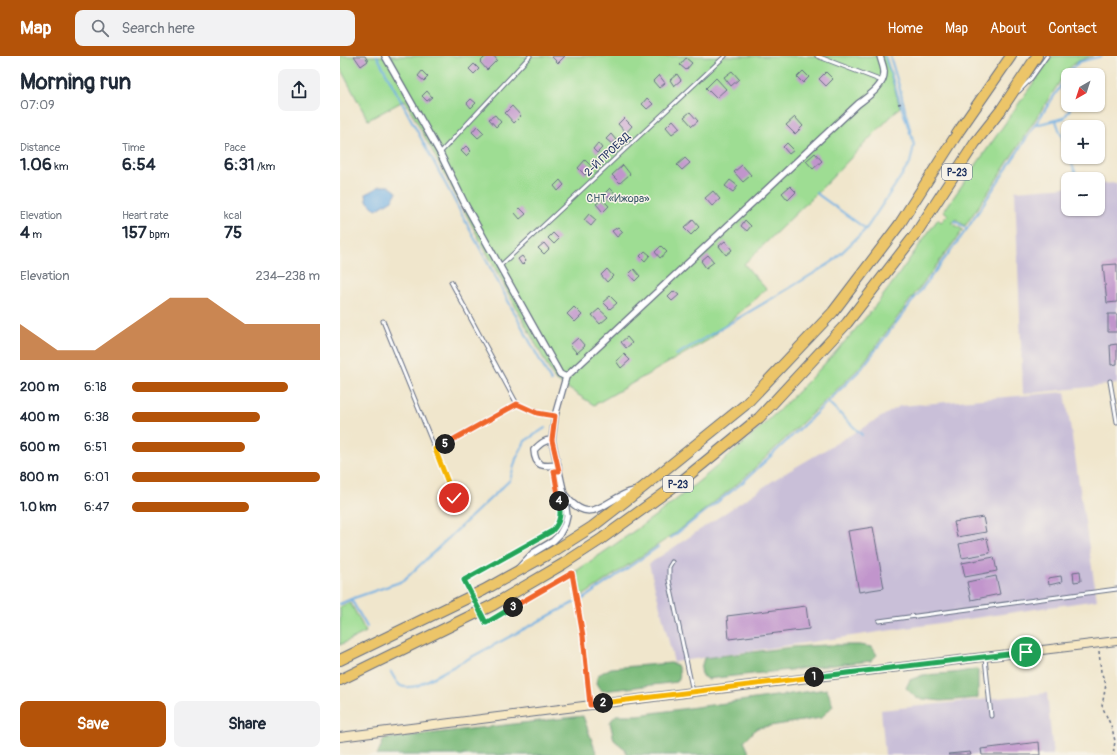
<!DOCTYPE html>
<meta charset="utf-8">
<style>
:root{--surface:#fff;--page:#f2f2f3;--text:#1f2937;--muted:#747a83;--accent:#b45309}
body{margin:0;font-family:Pangolin,sans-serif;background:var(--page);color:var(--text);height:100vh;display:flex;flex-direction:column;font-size:15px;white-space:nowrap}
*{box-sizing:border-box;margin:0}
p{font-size:13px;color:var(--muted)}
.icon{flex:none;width:22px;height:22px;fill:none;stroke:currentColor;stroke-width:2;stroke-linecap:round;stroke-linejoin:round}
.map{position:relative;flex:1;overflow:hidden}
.panel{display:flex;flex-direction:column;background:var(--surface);width:340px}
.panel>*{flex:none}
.needle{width:26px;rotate:219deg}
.buttons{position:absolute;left:721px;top:12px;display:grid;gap:8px}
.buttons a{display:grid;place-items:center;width:44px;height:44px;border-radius:8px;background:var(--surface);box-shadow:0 1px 3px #0004;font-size:20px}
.pin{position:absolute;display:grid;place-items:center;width:34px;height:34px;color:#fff;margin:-17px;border:2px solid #fff;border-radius:50%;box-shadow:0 1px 4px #0007}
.km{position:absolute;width:20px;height:20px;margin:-10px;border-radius:50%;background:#222;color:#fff;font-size:11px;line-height:20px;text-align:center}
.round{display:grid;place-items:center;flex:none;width:42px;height:42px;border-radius:8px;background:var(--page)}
.overview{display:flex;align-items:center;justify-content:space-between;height:68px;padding:0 20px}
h1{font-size:22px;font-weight:700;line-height:30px}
.stats{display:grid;grid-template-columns:repeat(3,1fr);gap:6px;height:68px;padding:4px 20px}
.stats div{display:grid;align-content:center}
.stats b{font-size:17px;font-weight:700}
.stats small{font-size:11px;font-weight:400}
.stats p{font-size:11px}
.chart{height:112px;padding:8px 20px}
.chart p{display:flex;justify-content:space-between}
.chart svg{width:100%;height:72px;margin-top:4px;fill:var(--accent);opacity:.7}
.cta{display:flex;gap:8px;margin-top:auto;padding:8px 20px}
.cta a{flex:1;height:46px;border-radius:8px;background:var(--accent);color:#fff;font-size:16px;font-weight:700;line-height:46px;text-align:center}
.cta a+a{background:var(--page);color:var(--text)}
ul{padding:0 20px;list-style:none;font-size:13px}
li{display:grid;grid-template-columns:64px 48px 1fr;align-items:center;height:30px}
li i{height:10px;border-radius:5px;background:var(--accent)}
header{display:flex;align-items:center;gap:24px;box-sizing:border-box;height:56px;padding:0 20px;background:var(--accent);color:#fff}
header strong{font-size:19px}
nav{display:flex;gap:22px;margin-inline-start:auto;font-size:14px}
.search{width:280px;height:36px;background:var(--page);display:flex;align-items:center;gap:10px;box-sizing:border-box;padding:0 14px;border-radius:8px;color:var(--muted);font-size:15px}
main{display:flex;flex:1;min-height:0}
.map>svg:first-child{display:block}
</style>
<header>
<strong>Map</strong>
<div class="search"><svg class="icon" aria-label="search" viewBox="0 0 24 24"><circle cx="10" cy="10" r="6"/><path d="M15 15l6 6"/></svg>Search here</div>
<nav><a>Home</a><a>Map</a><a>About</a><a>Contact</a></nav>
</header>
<main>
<section class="panel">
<div class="overview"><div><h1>Morning run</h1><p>07:09</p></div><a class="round"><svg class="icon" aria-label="share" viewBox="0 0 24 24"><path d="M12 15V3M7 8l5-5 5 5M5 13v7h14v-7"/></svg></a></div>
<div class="stats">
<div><p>Distance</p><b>1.06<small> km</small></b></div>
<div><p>Time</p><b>6:54</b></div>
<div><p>Pace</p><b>6:31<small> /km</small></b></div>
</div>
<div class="stats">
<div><p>Elevation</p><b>4<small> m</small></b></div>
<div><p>Heart rate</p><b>157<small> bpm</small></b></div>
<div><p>kcal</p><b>75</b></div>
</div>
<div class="chart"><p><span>Elevation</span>234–238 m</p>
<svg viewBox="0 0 160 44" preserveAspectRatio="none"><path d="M0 44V22L10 30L20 38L30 38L40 38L50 30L60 22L70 14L80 6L90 6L100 6L110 14L120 22L130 22L140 22L150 22L160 22V44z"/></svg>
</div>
<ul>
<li><b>200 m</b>6:18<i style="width:83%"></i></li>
<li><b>400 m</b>6:38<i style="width:68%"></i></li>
<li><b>600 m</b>6:51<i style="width:60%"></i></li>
<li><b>800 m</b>6:01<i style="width:100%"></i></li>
<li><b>1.0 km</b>6:47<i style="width:62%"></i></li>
</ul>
<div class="cta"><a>Save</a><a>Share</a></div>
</section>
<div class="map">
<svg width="777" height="699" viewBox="0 0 777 699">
<rect width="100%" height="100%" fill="#f7f3e8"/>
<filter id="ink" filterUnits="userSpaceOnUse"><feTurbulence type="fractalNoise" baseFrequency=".025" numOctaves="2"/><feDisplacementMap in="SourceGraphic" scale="8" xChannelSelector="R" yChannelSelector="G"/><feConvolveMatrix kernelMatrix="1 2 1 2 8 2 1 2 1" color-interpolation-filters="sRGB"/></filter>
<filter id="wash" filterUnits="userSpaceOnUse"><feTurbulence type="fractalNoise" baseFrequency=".012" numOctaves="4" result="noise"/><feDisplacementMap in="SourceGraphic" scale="16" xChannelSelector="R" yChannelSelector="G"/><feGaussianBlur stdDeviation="0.9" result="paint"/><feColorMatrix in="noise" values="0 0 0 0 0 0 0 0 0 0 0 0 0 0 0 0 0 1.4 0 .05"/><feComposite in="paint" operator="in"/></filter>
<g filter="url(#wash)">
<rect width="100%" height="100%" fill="#f0e6cc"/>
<path fill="#c9bfd8" d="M777 127V328L683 338 675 135 728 131V153H758V128Z
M725 336 757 544 334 606 309 508 437 422 560 350Z
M707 637 713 699H545L541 654Z"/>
<path fill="#9edd93" stroke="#5c8678" d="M0 0H545L560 51 480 134 404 208 426 233 370 283 254 349 215 324 65 44 28 64 0 12Z
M712 0H753L738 5 728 13 649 135 625 170 616 163 612 167 623 174 521 310 486 344 402 424 337 476 241 541 239 542 236 515C270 492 304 469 337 443 408 387 474 324 532 254 555 225 576 193 598 163L601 166 608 159 604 155Z
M10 546 26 576 0 589V551Z"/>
<path fill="#7ebc7d" stroke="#4c766e" d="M487 589H519L532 591 537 599 531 605 367 623 362 620 361 612 364 602 453 591Z
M331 607 337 609C340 616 341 620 337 626L263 635 259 632 256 627 258 619 271 612Z
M638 613V642L601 645 576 642 566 632 570 624 583 619 613 617Z
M487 633 493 650 481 662 417 672 404 685 410 699H287L285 693 274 684 270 666 276 659H298Z
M243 660 257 699H37L44 683Z"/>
<path fill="#71b0e4" stroke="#4670a1" d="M40 130H49L57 136 52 144 36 154 27 145 26 138Z"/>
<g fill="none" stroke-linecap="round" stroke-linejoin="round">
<path stroke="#71b0e4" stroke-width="2" d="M37 0 211 325
M545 0 570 77
M716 65 728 98
M695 69 724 62 730 53
M729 101 738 123
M615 165 627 173
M526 173 570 107 574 89 559 30 550 0
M336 299 453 230 492 206 526 173 476 137
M488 346 522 379
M331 482 402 427 472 361 522 312 627 173 731 14 739 6 762 0
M11 543 63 525 170 424 176 403 185 385 205 372
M240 545 318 491
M0 548 11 543 27 571
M51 616C59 631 60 633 77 630L235 546"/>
</g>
<g id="blocks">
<path fill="#c195cc" d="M14 0H25L28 5 21 10Z
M146 0H154L157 4 147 14 140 6Z
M211 0H225L218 7Z
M346 2 352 7 346 14 340 9Z
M134 8 139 13 134 18 129 13Z
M82 15 88 21 84 25 78 20Z
M392 15 399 23 391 30 384 21Z
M463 15 469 21 463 27 457 21Z
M486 16 493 23 486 30 479 23Z
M337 18 341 24 334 30 330 24Z
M319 19 325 27 319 32 313 25Z
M376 22 386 33 376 42 366 32Z
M87 35 92 41 87 45 82 40Z
M307 42 313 48 307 53 302 48Z
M131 43 136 47 131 52 127 47Z
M172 50 181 60 174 67 165 57Z
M350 56 358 65 352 70 344 61Z
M155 59 161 66 156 71 149 63Z
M455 61 463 70 455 78 446 69Z
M284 62 292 70 286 77 278 68Z
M333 64 340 72 332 78 326 71Z
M137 70 144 77 138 82 132 76Z
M271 78 276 84 272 88 266 83Z
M258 87 262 92 257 97 253 93Z
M447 87 454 94 449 98 443 91Z
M126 90 131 95 126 100 121 95Z
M475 97 482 105 473 113 466 105Z
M345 102 350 107 342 114 337 109Z
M245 104 253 112 245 119 238 112Z
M283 109 290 118 280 127 272 119Z
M402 109 411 119 403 126 394 116Z
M220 124 224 129 218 135 214 130Z
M390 124 398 130 393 136 385 130Z
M450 130 456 136 448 144 442 137Z
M270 132 276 138 271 143 265 137Z
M373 135 380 143 372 150 365 142Z
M262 143 269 150 263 156 256 148Z
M180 152 186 158 180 163 175 157Z
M249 158 256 164 251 170 244 164Z
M353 164 359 171 351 179 344 172Z
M405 164 411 170 407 175 401 170Z
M278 171 283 176 277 181 272 175Z
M213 177 219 183 214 188 208 182Z
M385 185 392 194 386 199 379 190Z
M204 187 209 193 204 198 198 192Z
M321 190 327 196 320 202 315 196Z
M305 195 310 199 305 205 300 200Z
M368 199 374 206 366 212 361 205Z
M182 200 186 205 182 209 178 203Z
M777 208V246L767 247 763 209Z
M267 213 273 220 267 226 261 219Z
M294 213 300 220 295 225 289 218Z
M334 235 339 239 332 245 328 241Z
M270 240 277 247 270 253 263 246Z
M234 251 242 259 235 266 227 258Z
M259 253 268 261 260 268 252 259Z
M768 258H777V276H768Z
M287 281 292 287 286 292 281 286Z
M238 282 245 290 237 297 230 289Z
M777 288V308L771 309 770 289Z
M284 298 290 304 281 312 276 305Z
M643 461 646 476 617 481 614 466Z
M533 471 544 532 519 536 508 475Z
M647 482 650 497 622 502 619 488Z
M654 501 657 515 625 521 622 507Z
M740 515 741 525 734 526 733 516Z
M656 520 660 538 631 544 627 526Z
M721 520 722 526 709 529 708 522Z
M466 550 469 573 389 583 387 560Z
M699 686 700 699H642L641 693Z
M630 696 631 699H609L608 698Z"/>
</g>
</g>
<g filter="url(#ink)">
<use href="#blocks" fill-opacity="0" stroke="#666f84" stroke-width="1"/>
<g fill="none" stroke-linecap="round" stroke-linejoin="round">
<g stroke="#666f84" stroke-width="5">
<path id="lane" d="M477 0 542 25
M679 35 690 24 707 0
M100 97 190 0
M160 210 385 0
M111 226 177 348
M43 265 95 393 177 348 197 357 215 360
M770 325 777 366
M95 393 114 442
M332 506 329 511V524L353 636
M539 565 777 533
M645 602 651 660"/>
</g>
<g stroke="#666f84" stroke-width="8">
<path id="street" d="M45 0 100 97 125 148 220 318 226 321
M212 384C204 384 200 388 194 394 195 411 203 411 218 409
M224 438C252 474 264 442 294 435
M178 513 193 497 213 485 219 479 225 468 227 460 224 438 212 384 215 360 226 321 518 48C527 41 545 30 544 16 544 11 541 5 540 0"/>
</g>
<g stroke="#666f84" stroke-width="10">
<path id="secondary" d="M0 681 353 636 777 585"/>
</g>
<g stroke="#666f84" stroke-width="12">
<path id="highway" d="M0 604 144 534 214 495 252 471 301 433 405 349 493 256 559 169 619 75 671 0
M0 624 153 549 223 508 260 484 343 424 419 362 507 267 575 179 635 87 661 54 697 0"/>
</g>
<path stroke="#666f84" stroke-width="1.5" stroke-dasharray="3 3" stroke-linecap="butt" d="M558 48 564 47
M124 524 206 479 216 471
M147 567 232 517 243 580 250 643
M759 595 761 616 766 628 762 650 772 672 775 685 773 699"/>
<use href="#lane" stroke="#fff" stroke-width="3"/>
<use href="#street" stroke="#fff" stroke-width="5.5"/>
<use href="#secondary" stroke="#f7e8c3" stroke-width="8"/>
<use href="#highway" stroke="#ecc569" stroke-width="10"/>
<path stroke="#666f84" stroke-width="1.5" stroke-dasharray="3 3" stroke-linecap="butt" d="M124 524 147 567"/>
</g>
</g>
<g fill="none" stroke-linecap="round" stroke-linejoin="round" filter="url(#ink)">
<g stroke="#fff" stroke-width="8">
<path id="split-1" d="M474 621 686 596"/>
</g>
<g stroke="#fff" stroke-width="8">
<path id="split-2" d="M263 647 474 621"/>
</g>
<g stroke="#fff" stroke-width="8">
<path id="split-3" d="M173 551 232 517 243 580 250 649 263 647"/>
</g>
<g stroke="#fff" stroke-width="8">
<path id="split-4" d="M173 551 146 567 124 524 212 475C221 466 221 457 219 445"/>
</g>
<g stroke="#fff" stroke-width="8">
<path id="split-5" d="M105 388 177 348 197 357 215 360 212 384 219 415H214L219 445"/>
</g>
<g stroke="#fff" stroke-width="8">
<path id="split-6" d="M105 388 95 393 114 442"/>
</g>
<use href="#split-1" stroke="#22a559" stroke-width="5"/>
<use href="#split-2" stroke="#f5b400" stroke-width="5"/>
<use href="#split-3" stroke="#f0652b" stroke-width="5"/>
<use href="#split-4" stroke="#22a559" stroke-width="5"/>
<use href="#split-5" stroke="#f0652b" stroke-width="5"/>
<use href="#split-6" stroke="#f5b400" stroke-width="5"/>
</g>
<g text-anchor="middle" stroke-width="3" stroke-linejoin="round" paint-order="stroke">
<g fill="#f7f3e8" stroke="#5d6a87" stroke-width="1">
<rect x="602" y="108" width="30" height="16" rx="3"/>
<rect x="323" y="420" width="30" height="16" rx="3"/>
</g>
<g font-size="10" font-weight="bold" fill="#1b2f5e">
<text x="617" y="120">Р-23</text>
<text x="338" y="432">Р-23</text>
</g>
<g font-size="11" fill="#1b2f5e" stroke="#f7f3e8">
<text transform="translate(267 98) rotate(-43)" y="4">2-Й ПРОЕЗД</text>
</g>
<g font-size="11" fill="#3c5a6b" stroke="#f7f3e8">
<text x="278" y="146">СНТ «Ижора»</text>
</g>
</g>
</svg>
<div class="buttons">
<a><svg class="needle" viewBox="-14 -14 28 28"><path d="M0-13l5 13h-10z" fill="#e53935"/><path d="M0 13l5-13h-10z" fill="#747a83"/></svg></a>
<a>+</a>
<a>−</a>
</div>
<div class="pin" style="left:686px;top:596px;background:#1e9e55"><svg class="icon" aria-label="arrive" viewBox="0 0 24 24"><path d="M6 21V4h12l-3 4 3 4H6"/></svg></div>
<div class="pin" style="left:114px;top:442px;background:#d93025"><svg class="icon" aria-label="check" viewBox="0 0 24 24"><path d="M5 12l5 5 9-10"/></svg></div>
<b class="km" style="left:474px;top:621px">1</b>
<b class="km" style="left:263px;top:647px">2</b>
<b class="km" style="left:173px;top:551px">3</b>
<b class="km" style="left:219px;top:445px">4</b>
<b class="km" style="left:105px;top:388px">5</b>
</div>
</main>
